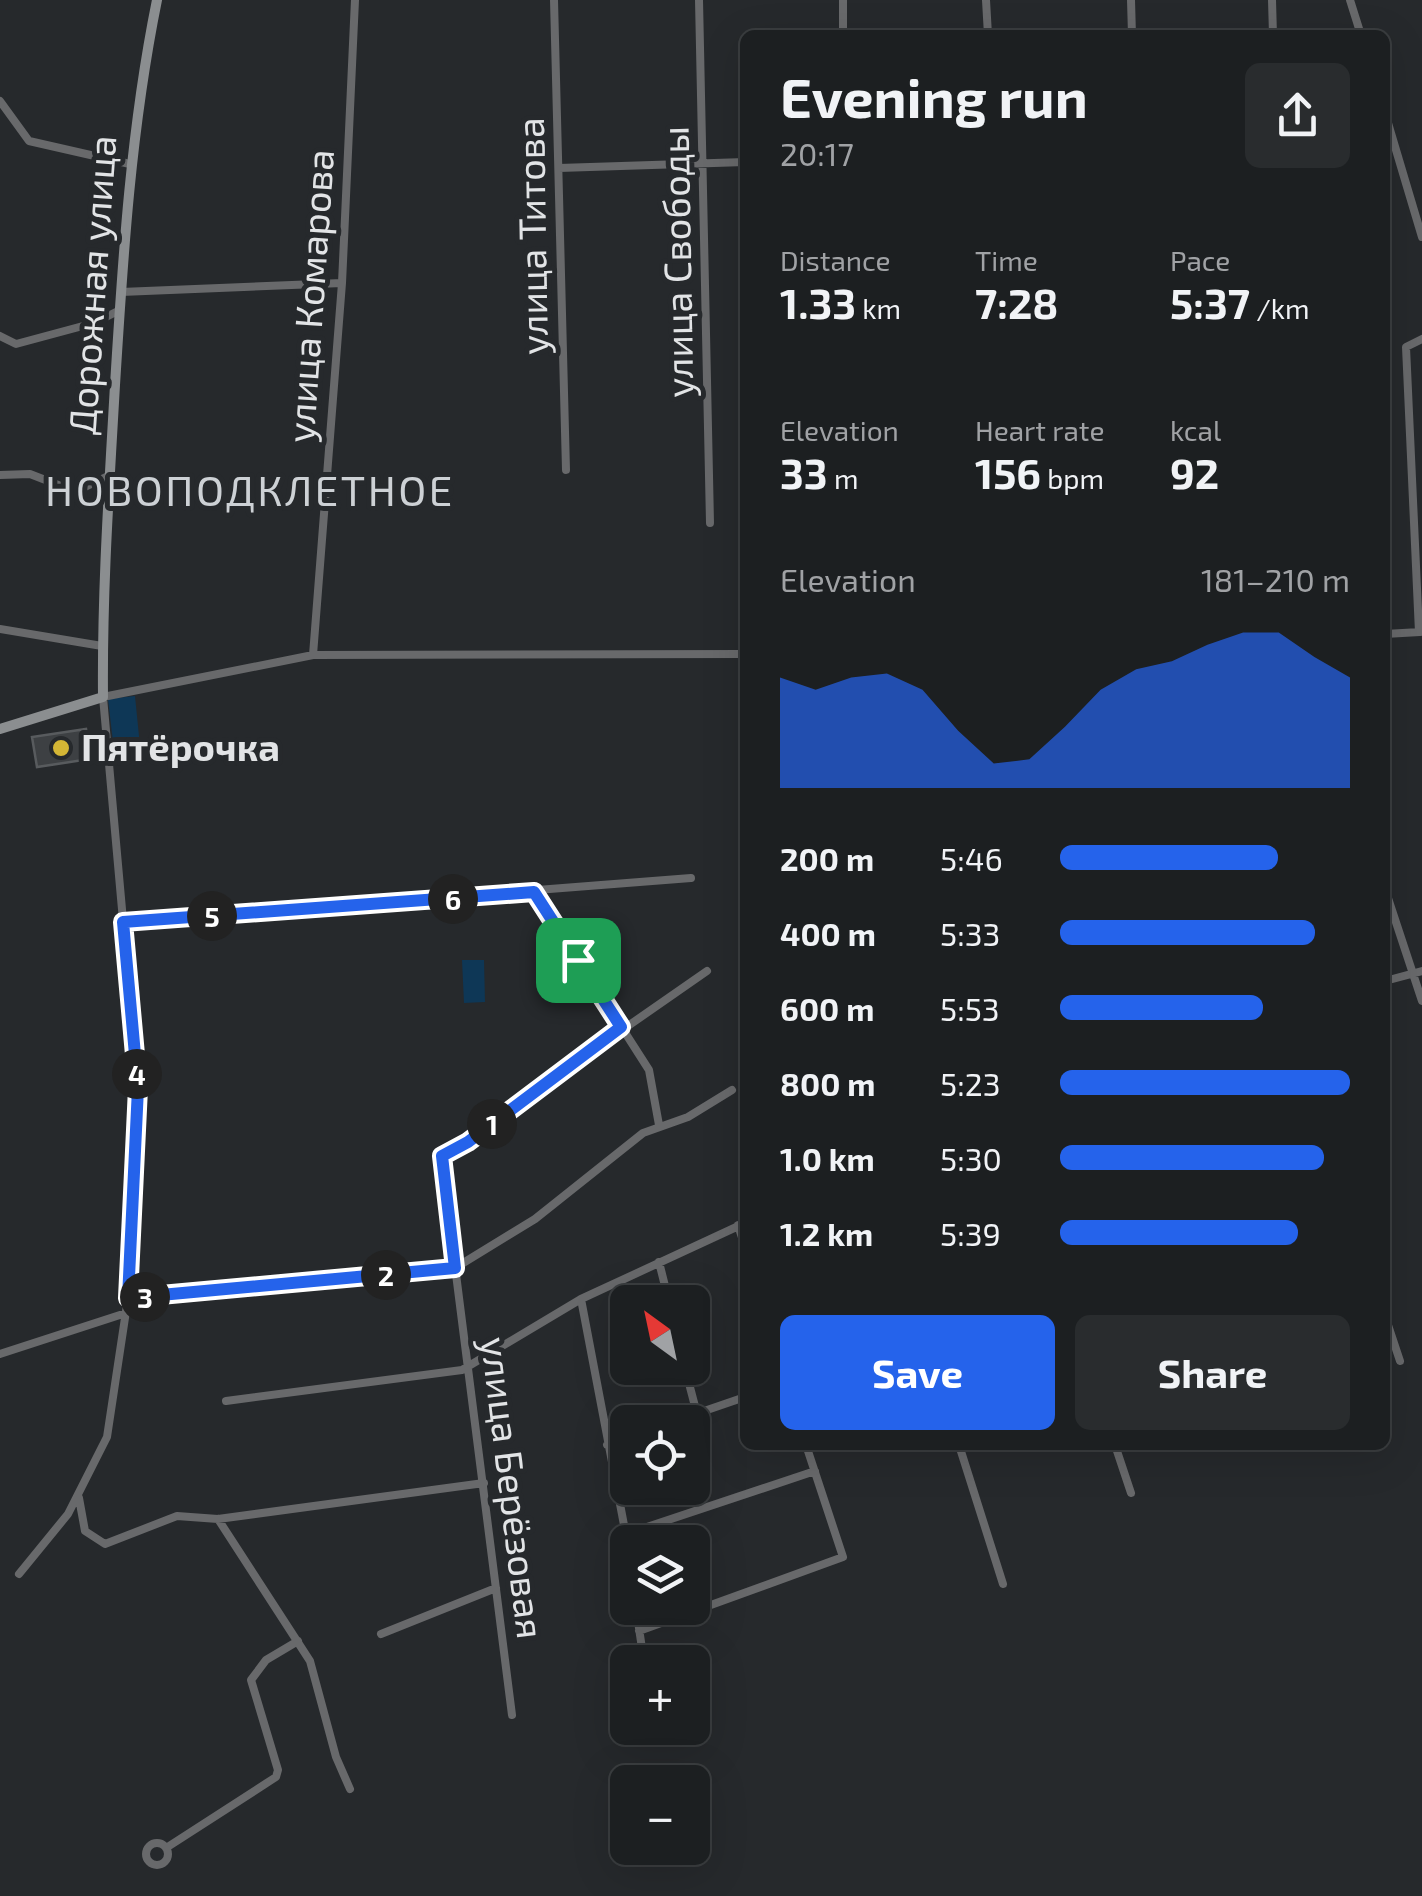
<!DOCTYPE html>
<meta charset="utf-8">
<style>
:root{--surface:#1c1f21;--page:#292c2e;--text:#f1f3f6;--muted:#a0a2a5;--line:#3a3d3f;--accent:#2563eb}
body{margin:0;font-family:"Exo 2",sans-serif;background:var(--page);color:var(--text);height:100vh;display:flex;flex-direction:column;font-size:38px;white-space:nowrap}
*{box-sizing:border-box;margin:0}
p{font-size:32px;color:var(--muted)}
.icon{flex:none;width:55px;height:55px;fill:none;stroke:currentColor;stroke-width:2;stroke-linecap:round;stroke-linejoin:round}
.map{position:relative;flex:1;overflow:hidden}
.side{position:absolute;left:740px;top:30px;width:650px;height:1420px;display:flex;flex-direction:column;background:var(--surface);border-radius:15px;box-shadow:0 10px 40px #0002,0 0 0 2px var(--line)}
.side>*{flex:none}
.needle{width:65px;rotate:327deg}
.buttons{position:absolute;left:610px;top:1285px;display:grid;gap:20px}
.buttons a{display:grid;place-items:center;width:100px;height:100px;border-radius:15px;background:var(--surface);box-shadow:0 10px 40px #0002,0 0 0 2px var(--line);font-size:50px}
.pin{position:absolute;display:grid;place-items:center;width:85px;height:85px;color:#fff;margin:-42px;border-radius:20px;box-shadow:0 5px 15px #0006}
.km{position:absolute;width:50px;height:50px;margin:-25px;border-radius:50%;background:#222;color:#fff;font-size:28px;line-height:50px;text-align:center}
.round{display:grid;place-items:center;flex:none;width:105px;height:105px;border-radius:15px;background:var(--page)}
.headline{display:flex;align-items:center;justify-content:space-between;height:170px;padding:0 40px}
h1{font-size:55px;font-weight:700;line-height:75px}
.metrics{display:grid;grid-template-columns:repeat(3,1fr);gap:15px;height:170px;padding:10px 40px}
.metrics div{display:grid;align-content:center}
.metrics b{font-size:42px;font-weight:700}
.metrics small{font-size:28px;font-weight:400}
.metrics p{font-size:28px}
.chart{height:280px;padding:20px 40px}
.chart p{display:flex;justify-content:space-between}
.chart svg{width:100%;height:180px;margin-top:10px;fill:var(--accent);opacity:.7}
.cta{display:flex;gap:20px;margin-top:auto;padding:20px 40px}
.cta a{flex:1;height:115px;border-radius:15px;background:var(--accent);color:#fff;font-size:40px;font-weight:700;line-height:115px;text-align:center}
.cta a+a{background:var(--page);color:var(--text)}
ul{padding:0 40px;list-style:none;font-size:32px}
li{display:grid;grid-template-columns:160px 120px 1fr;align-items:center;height:75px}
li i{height:25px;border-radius:12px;background:var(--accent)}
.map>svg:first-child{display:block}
</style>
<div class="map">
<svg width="1422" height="1896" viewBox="0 0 1422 1896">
<rect width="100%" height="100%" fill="#26292c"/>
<path fill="#0e3756" d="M135 696 141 756 115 759 108 699Z
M462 960H484L485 1002 464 1003Z"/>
<path fill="#3d4043" stroke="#585b5e" stroke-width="2.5" d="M86 729 90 759 37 767 32 737Z"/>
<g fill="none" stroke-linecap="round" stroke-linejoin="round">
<path stroke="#68696b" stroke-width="8" d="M554 0 566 470
M699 0 710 523
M843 0V35
M986 0 988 35
M1131 0 1132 35
M1272 0 1273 35
M1350 0 1361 35
M0 101 29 141 130 164
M1385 113 1422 237
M559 168 745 162
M121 292 342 283
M0 336 16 344 94 323 120 310
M0 475 30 474 66 488H83L110 475
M0 629 102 646
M1419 632 1406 347 1422 339
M1385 634 1420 632
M313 655 342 283 355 0
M1385 889 1422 1001
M535 892 649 1070 659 1125
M123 922 691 878
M1385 981 1422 971
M738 1225 745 1247
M659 1262 669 1302
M128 1298 455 1268 535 1219 643 1133 688 1117 732 1090
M581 1299 628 1546
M1385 1316 1400 1361
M0 1354 126 1313
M685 1368 697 1414
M226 1401 462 1370 581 1299 745 1223
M672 1422 745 1397
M607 1445 628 1438
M959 1445 1003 1584
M1115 1445 1131 1493
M79 1498 85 1531 105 1544 177 1516 218 1519 484 1483
M218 1519 310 1661 336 1757 350 1789
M626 1534 815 1471
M19 1574 68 1514 107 1437 128 1298 138 1088 103 697 313 655 745 654
M636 1608 644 1662
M639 1631 843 1557 806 1445
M381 1634 496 1588
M512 1715 441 1156 707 971
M146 1854a11 11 0 1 1 22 0a11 11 0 1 1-22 0Z
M166 1848 276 1777 278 1770 251 1680 266 1660 298 1641"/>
<path stroke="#8b8e90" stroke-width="10" d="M0 729 103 697C102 592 109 490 115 385 123 255 131 128 157 0"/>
</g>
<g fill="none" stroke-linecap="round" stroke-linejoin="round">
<g stroke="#fff" stroke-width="20">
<path id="route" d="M534 892 621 1027 468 1142 442 1156 455 1268 128 1298 138 1088 123 922Z"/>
</g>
<use href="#route" stroke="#2563eb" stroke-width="12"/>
</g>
<circle fill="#d4b635" stroke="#26292c" stroke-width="4" cx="61" cy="748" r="10"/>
<g text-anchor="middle" stroke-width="10" stroke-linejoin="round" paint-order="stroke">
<g font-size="38" fill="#e2e4e6" stroke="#26292c">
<text transform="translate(533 236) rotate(-91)" y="13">улица Титова</text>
<text transform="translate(678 262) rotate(-91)" y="13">улица Свободы</text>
<text transform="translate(93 285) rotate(-86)" y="13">Дорожная улица</text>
<text transform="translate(311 296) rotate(-86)" y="13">улица Комарова</text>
<text transform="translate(512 1488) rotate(83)" y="13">улица Берёзовая</text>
</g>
<g font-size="38" font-weight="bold" fill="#e2e4e6" stroke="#26292c" text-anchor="start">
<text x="81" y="761">Пятёрочка</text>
</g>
<g font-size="42" letter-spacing="2.5" fill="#cdd1d5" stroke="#26292c">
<text x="250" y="506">НОВОПОДКЛЕТНОЕ</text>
</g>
</g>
</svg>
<div class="buttons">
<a><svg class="needle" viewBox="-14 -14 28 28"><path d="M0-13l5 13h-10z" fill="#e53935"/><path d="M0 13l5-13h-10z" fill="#a0a2a5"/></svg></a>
<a><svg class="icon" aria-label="locate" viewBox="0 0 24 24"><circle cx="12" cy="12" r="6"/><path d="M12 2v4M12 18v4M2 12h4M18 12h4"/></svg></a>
<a><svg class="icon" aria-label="layers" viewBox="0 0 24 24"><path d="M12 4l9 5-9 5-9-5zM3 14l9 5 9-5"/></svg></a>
<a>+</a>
<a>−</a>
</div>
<div class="pin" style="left:578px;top:960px;background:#1e9e55"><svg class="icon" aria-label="arrive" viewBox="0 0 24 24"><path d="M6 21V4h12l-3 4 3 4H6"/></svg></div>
<b class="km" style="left:492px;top:1124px">1</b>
<b class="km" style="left:386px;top:1275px">2</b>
<b class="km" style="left:145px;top:1297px">3</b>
<b class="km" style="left:137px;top:1074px">4</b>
<b class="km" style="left:212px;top:916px">5</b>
<b class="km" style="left:453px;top:899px">6</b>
<section class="side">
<div class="headline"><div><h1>Evening run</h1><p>20:17</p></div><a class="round"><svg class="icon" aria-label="share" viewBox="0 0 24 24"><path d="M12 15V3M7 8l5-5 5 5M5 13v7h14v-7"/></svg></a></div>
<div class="metrics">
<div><p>Distance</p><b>1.33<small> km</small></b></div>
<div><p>Time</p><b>7:28</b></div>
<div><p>Pace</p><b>5:37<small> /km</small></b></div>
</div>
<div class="metrics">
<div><p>Elevation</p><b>33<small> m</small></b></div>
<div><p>Heart rate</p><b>156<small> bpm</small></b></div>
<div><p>kcal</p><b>92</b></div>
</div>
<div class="chart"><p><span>Elevation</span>181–210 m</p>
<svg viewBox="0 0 160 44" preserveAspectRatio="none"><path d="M0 44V17L10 20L20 17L30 16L40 20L50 30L60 38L70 37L80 29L90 20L100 15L110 13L120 9L130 6L140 6L150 12L160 17V44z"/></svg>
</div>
<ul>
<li><b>200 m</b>5:46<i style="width:75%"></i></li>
<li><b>400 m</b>5:33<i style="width:88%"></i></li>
<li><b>600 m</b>5:53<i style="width:70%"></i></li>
<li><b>800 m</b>5:23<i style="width:100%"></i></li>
<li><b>1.0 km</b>5:30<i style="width:91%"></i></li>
<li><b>1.2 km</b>5:39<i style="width:82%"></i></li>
</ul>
<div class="cta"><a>Save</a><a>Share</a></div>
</section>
</div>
